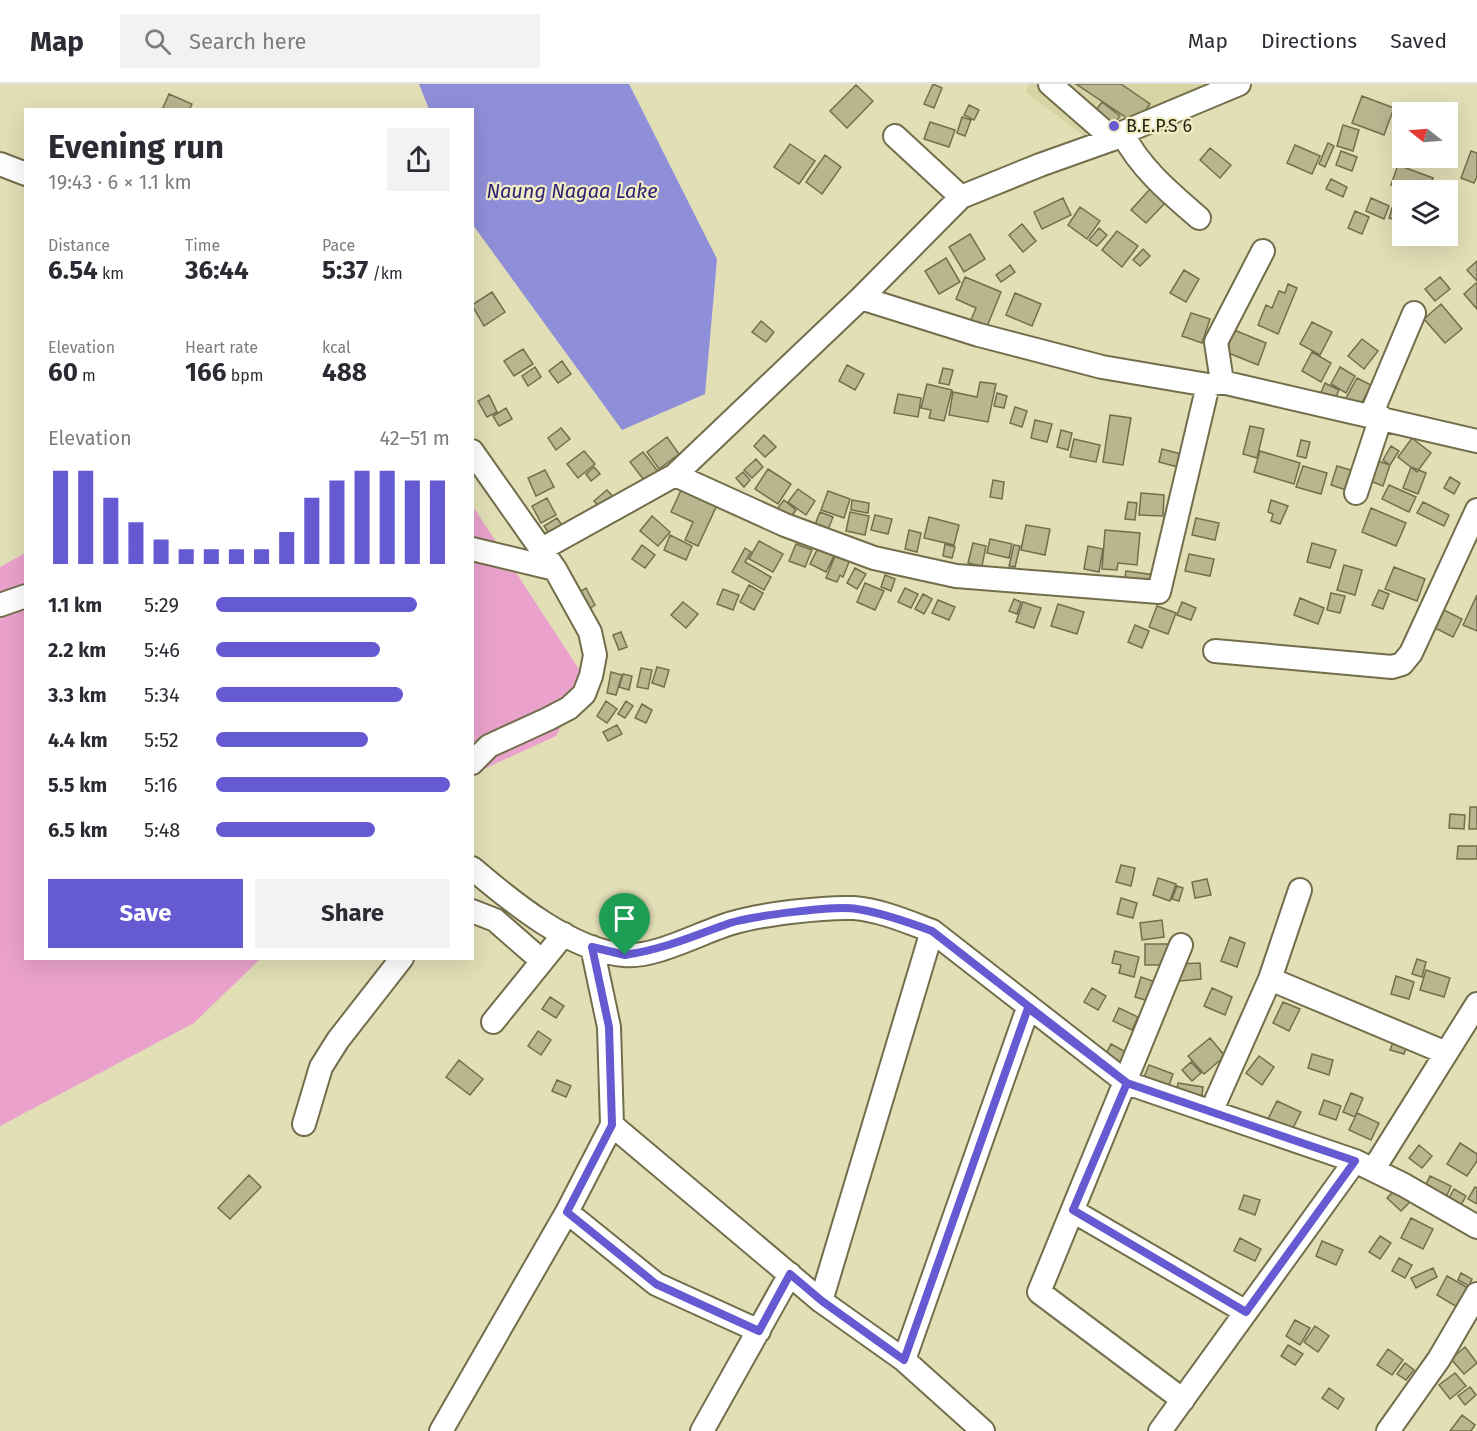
<!DOCTYPE html>
<meta charset="utf-8">
<style>
:root{--surface:#fff;--page:#f2f2f3;--text:#2b2b33;--muted:#7c7c81;--line:#e1e1e2;--accent:#665ad3}
body{margin:0;font-family:"Fira Sans",sans-serif;background:var(--page);color:var(--text);height:100vh;display:flex;flex-direction:column;font-size:22px;white-space:nowrap}
*{box-sizing:border-box;margin:0}
p{font-size:20px;color:var(--muted)}
.icon{flex:none;width:33px;height:33px;fill:none;stroke:currentColor;stroke-width:2;stroke-linecap:round;stroke-linejoin:round}
.map{position:relative;flex:1;overflow:hidden}
.drawer{position:absolute;left:24px;top:24px;width:450px;height:852px;display:flex;flex-direction:column;background:var(--surface);border-radius:0px;box-shadow:0 6px 24px #0002}
.drawer>*{flex:none}
.needle{width:39px;rotate:287deg}
.buttons{position:absolute;left:1392px;top:18px;display:grid;gap:12px}
.buttons a{display:grid;place-items:center;width:66px;height:66px;border-radius:0px;background:var(--surface);box-shadow:0 6px 24px #0002;font-size:30px}
.pin{position:absolute;display:grid;place-items:center;width:51px;height:51px;color:#fff;margin:-62px -26px;border-radius:50% 50% 50% 0;rotate:-45deg;box-shadow:0 0 6px #0007}
.pin .icon{rotate:45deg}
.round{display:grid;place-items:center;flex:none;width:63px;height:63px;border-radius:0px;background:var(--page)}
.summary{display:flex;align-items:center;justify-content:space-between;height:102px;padding:0 24px}
h1{font-size:33px;font-weight:700;line-height:45px}
.stats{display:grid;grid-template-columns:repeat(3,1fr);gap:9px;height:102px;padding:6px 24px}
.stats div{display:grid;align-content:center}
.stats b{font-size:26px;font-weight:700}
.stats small{font-size:16px;font-weight:400}
.stats p{font-size:16px}
.chart{height:168px;padding:12px 24px}
.chart p{display:flex;justify-content:space-between}
.chart svg{width:100%;height:108px;margin-top:6px;stroke:var(--accent);stroke-width:6}
.button{display:flex;gap:12px;margin-top:auto;padding:12px 24px}
.button a{flex:1;height:69px;border-radius:0px;background:var(--accent);color:#fff;font-size:24px;font-weight:700;line-height:69px;text-align:center}
.button a+a{background:var(--page);color:var(--text)}
ul{padding:0 24px;list-style:none;font-size:20px}
li{display:grid;grid-template-columns:96px 72px 1fr;align-items:center;height:45px}
li i{height:15px;border-radius:8px;background:var(--accent)}
header{display:flex;align-items:center;gap:36px;box-sizing:border-box;height:84px;padding:0 30px;background:var(--surface);border-bottom:2px solid var(--line)}
header strong{font-size:28px}
nav{display:flex;gap:33px;margin-inline-start:auto;font-size:21px}
.search{width:420px;height:54px;background:var(--page);display:flex;align-items:center;gap:15px;box-sizing:border-box;padding:0 21px;border-radius:0px;color:var(--muted);font-size:22px}
.map>svg:first-child{display:block}
</style>
<header>
<strong>Map</strong>
<div class="search"><svg class="icon" aria-label="search" viewBox="0 0 24 24"><circle cx="10" cy="10" r="6"/><path d="M15 15l6 6"/></svg>Search here</div>
<nav><a>Map</a><a>Directions</a><a>Saved</a></nav>
</header>
<div class="map">
<svg width="1477" height="1347" viewBox="0 0 1477 1347">
<rect width="100%" height="100%" fill="#e2dfb7"/>
<path fill="#d7d3a4" d="M1029 0H1219L1102 66 1026 8Z"/>
<path fill="#eaa2cd" d="M472 421 586 596 556 652 473 690Z
M25 469 26 874 260 875 194 939 0 1042V483Z"/>
<path fill="#8f8ed8" d="M419 0H629L717 175 705 310 622 346 473 141 472 26 429 25Z"/>
<path fill="#b9b58f" stroke="#726f4b" stroke-width="1.5" d="M933 0 942 4 934 24 924 20Z
M1076 0H1121L1150 20 1136 40Z
M856 1 873 17 847 44 830 27Z
M169 10 192 20 189 26H162Z
M1362 12 1394 24 1384 51 1352 39Z
M1102 18 1120 32 1109 48 1090 34Z
M969 21 979 26 974 36 964 31Z
M962 33 971 36 965 52 957 49Z
M930 38 955 46 949 63 924 55Z
M1343 41 1359 46 1353 67 1337 62Z
M1328 59 1334 62 1325 83 1319 80Z
M790 60 815 77 799 100 774 83Z
M1295 61 1320 72 1312 90 1287 79Z
M1210 64 1231 81 1220 94 1200 76Z
M1341 67 1357 73 1352 87 1336 81Z
M1471 67 1477 69V92L1474 99 1461 94Z
M825 71 841 83 822 110 806 98Z
M1398 81 1433 94 1428 106H1406L1391 101Z
M1331 95 1347 103 1343 113 1326 105Z
M1150 105 1165 119 1146 139 1131 126Z
M1063 114 1071 131 1042 145 1034 128Z
M1371 114 1389 122 1384 135 1366 127Z
M1080 123 1100 137 1087 155 1068 141Z
M1392 124 1402 127V138L1389 134Z
M1355 127 1369 133 1362 150 1348 144Z
M1022 140 1036 157 1023 168 1009 151Z
M1099 144 1107 151 1097 162 1089 156Z
M1117 147 1138 162 1122 183 1102 166Z
M970 150 985 175 964 188 949 163Z
M1143 165 1150 172 1140 182 1133 176Z
M946 174 960 198 939 210 925 187Z
M1477 177V197L1467 186Z
M1010 181 1015 188 1001 198 996 191Z
M1184 186 1199 195 1186 218 1170 209Z
M965 193 1001 208 986 245 970 238 976 224 956 215Z
M1440 193 1450 205 1435 217 1425 205Z
M1476 199 1477 200V225L1464 210Z
M1288 200 1297 204 1278 250 1258 241 1266 221 1272 224 1279 207 1285 209Z
M492 208 505 228 484 242 472 221Z
M1015 209 1041 220 1032 242 1006 231Z
M1441 220 1462 245 1445 259 1424 235Z
M1191 229 1210 235 1202 259 1182 252Z
M761 237 774 248 766 258 752 248Z
M1312 238 1332 248 1320 271 1300 260Z
M1234 246 1266 259 1258 281 1226 268Z
M1362 255 1378 267 1364 285 1348 272Z
M523 265 533 280 514 292 504 277Z
M1312 268 1331 279 1321 298 1302 287Z
M562 277 571 290 558 299 549 287Z
M847 281 864 290 855 306 839 297Z
M535 283 541 293 528 302 522 292Z
M1340 283 1355 292 1346 309 1331 300Z
M943 284 953 286 949 301 939 299Z
M1357 294 1371 301 1360 322 1346 314Z
M980 298 996 300 988 338 949 331 953 308 977 313Z
M1325 299 1339 306 1333 319 1319 313Z
M927 300 952 306 944 337 929 334 931 326 921 324Z
M997 309 1007 312 1004 324 994 322Z
M898 310 921 314 918 333 894 329Z
M489 311 497 328 487 333 478 317Z
M1015 323 1027 327 1022 343 1010 339Z
M506 324 512 335 499 342 493 332Z
M1110 331 1131 334 1123 381 1103 378Z
M1035 336 1052 340 1047 358 1031 354Z
M1250 342 1264 345 1257 374 1243 370Z
M561 344 570 355 556 366 548 354Z
M1061 346 1072 349 1068 366 1057 363Z
M764 351 776 363 765 373 754 362Z
M667 353 679 370 659 385 647 368Z
M1412 354 1431 369 1417 388 1398 373Z
M1074 355 1100 361 1096 378 1070 373Z
M1301 356 1310 358 1306 374 1297 372Z
M1391 362 1399 367 1390 381 1383 376Z
M1162 365 1181 370 1178 383 1159 378Z
M584 367 595 380 578 394 567 380Z
M1260 367 1300 379 1294 400 1254 388Z
M643 368 660 390 647 400 630 378Z
M756 375 763 383 752 394 744 386Z
M1375 376 1390 381 1383 402 1368 396Z
M1303 382 1327 389 1321 410 1296 403Z
M1337 382 1358 388 1352 408 1331 401Z
M594 383 600 390 591 397 586 390Z
M1411 383 1426 389 1418 410 1403 404Z
M768 385 791 400 778 420 755 405Z
M545 386 554 403 536 412 528 394Z
M743 388 750 396 744 403 736 394Z
M1450 393 1460 399 1454 410 1444 404Z
M993 396 1004 398 1002 415 990 413Z
M1389 401 1416 413 1409 428 1382 415Z
M683 402 718 419 698 462 685 456 693 438 671 428Z
M798 405 815 417 806 431 788 418Z
M607 406 619 419 606 430 594 417Z
M828 407 850 415 844 434 821 426Z
M1141 409 1164 411 1163 432 1139 431Z
M547 414 556 431 541 439 532 422Z
M784 416 796 426 790 434 777 425Z
M852 416 869 419 868 429 851 426Z
M1271 416 1288 422 1280 440 1271 437 1273 430 1268 428Z
M1128 418 1137 419 1135 436 1125 435Z
M1423 418 1449 431 1444 442 1417 429Z
M1371 424 1406 439 1396 462 1362 448Z
M820 428 833 433 827 448 814 443Z
M850 428 869 432 865 451 846 447Z
M875 431 892 435 888 450 871 446Z
M652 432 670 448 658 462 640 447Z
M929 433 959 441 954 461 924 454Z
M557 434 566 447 551 452 544 442Z
M1196 434 1219 439 1215 456 1192 451Z
M1026 441 1050 445 1045 471 1021 466Z
M909 446 921 449 917 468 905 465Z
M1105 446 1140 449 1137 481 1118 479 1117 486 1102 485Z
M670 451 692 462 686 476 664 466Z
M990 455 1012 460 1009 474 987 469Z
M759 457 783 470 773 488 749 475Z
M973 459 986 462 982 482 968 479Z
M1312 459 1336 466 1330 484 1307 478Z
M796 460 812 466 805 483 789 477Z
M820 460 836 468 826 488 810 480Z
M945 460 955 463 952 474 943 472Z
M642 461 655 471 645 484 632 475Z
M1014 461 1020 462 1015 483 1009 482Z
M1088 462 1103 465 1099 488 1084 485Z
M745 464 751 468 745 478 771 493 764 506 732 488Z
M837 467 851 473 843 493 840 491 837 498 826 494Z
M1189 470 1214 475 1210 492 1185 487Z
M1344 481 1362 486 1355 511 1337 506Z
M1394 483 1425 495 1417 517 1385 505Z
M855 484 866 490 857 505 847 499Z
M1126 487 1155 491 1153 503 1124 499Z
M885 491 895 495 891 507 881 503Z
M865 499 884 507 875 526 857 518Z
M749 501 763 509 754 526 740 518Z
M586 504 595 521 583 529 573 512Z
M905 504 918 510 911 524 898 518Z
M723 505 739 511 733 526 717 520Z
M1379 506 1389 510 1383 525 1372 521Z
M1331 509 1345 512 1340 529 1327 526Z
M923 510 932 515 924 530 915 525Z
M1477 511V547L1463 541Z
M1300 514 1324 524 1318 540 1294 531Z
M1014 515 1021 518 1017 530 1009 527Z
M938 516 955 523 949 536 932 529Z
M683 518 698 530 686 544 671 531Z
M1023 518 1041 524 1034 544 1016 538Z
M1182 518 1196 524 1191 536 1177 531Z
M1058 520 1084 528 1077 550 1051 542Z
M1157 522 1176 529 1168 550 1149 543Z
M1438 523 1462 535 1453 553 1429 541Z
M1135 541 1149 547 1142 564 1128 558Z
M621 548 627 563 619 566 613 551Z
M657 583 669 586 664 603 652 599Z
M641 584 652 586 648 605 637 603Z
M611 588 622 591 616 611 607 609Z
M623 590 632 592 629 606 619 603Z
M606 617 617 625 607 639 597 632Z
M626 617 633 622 625 634 618 630Z
M642 620 652 626 646 639 635 634Z
M617 641 622 650 608 657 603 648Z
M1470 723H1477V745H1469Z
M1450 730 1465 731 1464 745 1449 744Z
M1458 762H1477V775H1457Z
M1121 781 1135 784 1131 802 1116 798Z
M1158 794 1176 800 1170 817 1153 811Z
M1207 795 1211 811 1195 814 1192 798Z
M1177 802 1183 804 1179 817 1172 815Z
M1121 814 1137 819 1133 834 1117 830Z
M1162 836 1164 853 1142 856 1140 839Z
M1230 853 1245 859 1237 883 1221 877Z
M1145 860H1172V881H1145Z
M1115 867 1139 873 1134 893 1119 889 1121 881 1112 879Z
M1417 875 1426 878 1422 893 1412 890Z
M1200 879 1201 895 1180 897 1179 880Z
M1426 886 1450 894 1444 913 1420 906Z
M1396 892 1414 898 1409 915 1391 910Z
M1141 893 1164 901 1158 920 1135 913Z
M1092 904 1106 912 1098 926 1084 918Z
M1212 904 1232 913 1225 931 1204 922Z
M550 913 564 922 556 934 542 925Z
M1283 918 1300 925 1289 947 1273 939Z
M1119 924 1138 933 1132 946 1113 937Z
M538 947 551 956 541 971 528 962Z
M1395 953 1408 957 1404 970 1390 966Z
M1210 954 1225 972 1204 990 1188 972Z
M1111 960 1135 973 1128 986 1104 974Z
M1312 970 1333 976 1329 991 1308 984Z
M1259 972 1274 983 1262 1001 1246 989Z
M459 976 483 995 470 1011 446 993Z
M1191 978 1201 989 1192 997 1182 986Z
M1149 981 1173 990 1167 1007 1142 998Z
M557 996 571 1002 566 1013 552 1007Z
M1178 999 1203 1003 1201 1019 1175 1015Z
M1351 1009 1363 1014 1355 1033 1343 1028Z
M1324 1016 1341 1022 1336 1036 1319 1030Z
M1277 1017 1301 1028 1292 1046 1268 1035Z
M1357 1029 1379 1039 1371 1056 1349 1046Z
M1460 1059 1477 1070V1077L1467 1092 1447 1080Z
M1419 1061 1432 1072 1422 1084 1409 1074Z
M249 1091 261 1103 230 1135 218 1124Z
M1430 1092 1451 1102 1444 1118 1423 1107Z
M1475 1103 1477 1104V1120L1468 1115Z
M1396 1105 1410 1118 1401 1127 1387 1114Z
M1454 1105 1466 1112 1457 1128 1445 1121Z
M1244 1111 1260 1116 1255 1131 1239 1125Z
M1411 1134 1433 1145 1423 1165 1401 1154Z
M1380 1152 1391 1159 1380 1175 1369 1168Z
M1240 1154 1261 1165 1255 1177 1234 1167Z
M1322 1157 1343 1166 1336 1181 1316 1172Z
M1399 1174 1412 1181 1405 1194 1392 1187Z
M1433 1184 1437 1193 1416 1204 1411 1194Z
M1461 1189 1472 1195 1469 1202 1458 1196Z
M1447 1192 1468 1204 1457 1223 1437 1211Z
M1295 1236 1310 1244 1300 1261 1286 1252Z
M1315 1242 1329 1252 1318 1268 1304 1258Z
M1288 1261 1303 1270 1295 1281 1281 1272Z
M1465 1263 1477 1279 1464 1290 1451 1275Z
M1388 1265 1403 1276 1392 1291 1377 1281Z
M1405 1279 1414 1286 1406 1296 1397 1290Z
M1455 1289 1466 1302 1450 1315 1439 1301Z
M1470 1303 1476 1311 1465 1321 1458 1312Z
M1329 1304 1344 1315 1338 1325 1322 1314Z
M1462 1331 1475 1341 1471 1347H1450Z"/>
<g fill="none" stroke-linecap="round" stroke-linejoin="round">
<g stroke="#726e4b" stroke-width="26">
<path id="minor" d="M1050 0 1113 55
M1122 49C1141 85 1169 108 1199 134
M895 52 961 113
M0 80 26 90
M861 214 979 251 1102 283 1208 301 1222 298 1477 357
M1222 298 1216 258 1263 167
M1371 331 1414 229
M472 367 555 485 590 548 595 571 591 592 584 610 569 624 548 635 489 662 472 679
M675 391 785 441 874 474 956 492 1159 508 1208 301
M1356 409 1381 333
M472 465 555 485
M542 465 675 391 861 214 961 113 1040 81 1113 55 1122 49 1239 0
M0 521 26 512
M1215 567 1392 583 1402 580 1411 569 1477 426
M472 784C512 818 570 866 624 871 656 874 701 848 732 839 762 830 823 823 854 824 880 826 908 838 932 847L1127 999 1355 1077 1404 1101 1477 1143
M472 827 495 836 542 877
M1181 861 1039 1208 1183 1316
M1270 895 1446 969
M493 938 564 850
M1211 1028 1270 895 1300 806
M304 1040 321 983 338 956 402 874
M612 1041 821 1217 904 1276 983 1347
M1373 1086 1477 920
M1073 1127 1246 1228
M567 1128 656 1200 759 1247
M821 1217 932 847
M904 1276 1028 924
M441 1347 567 1128 612 1041 609 943 592 863
M702 1347 790 1190
M1160 1347 1355 1077
M1388 1347 1439 1275 1477 1210"/>
</g>
<use href="#minor" stroke="#fff" stroke-width="22"/>
</g>
<g fill="none" stroke-linecap="round" stroke-linejoin="round">
<g stroke="#fff" stroke-width="12">
<path id="route" d="M625 871 592 863 609 943 612 1041 567 1128 656 1200 759 1247 790 1190 822 1217 904 1276 1028 924 1127 999 1073 1126 1246 1228 1355 1077 1127 999 932 847C908 838 883 829 857 825 835 821 753 832 730 839 693 852 665 865 625 871"/>
</g>
<use href="#route" stroke="#665ad3" stroke-width="8"/>
</g>
<circle fill="#665ad3" stroke="#f0ecc4" stroke-width="2" cx="1114" cy="42" r="6"/>
<g text-anchor="middle" stroke-width="4.5" stroke-linejoin="round" paint-order="stroke">
<g font-size="18" fill="#272516" stroke="#f0ecc4" text-anchor="start">
<text x="1126" y="48">B.E.P.S 6</text>
</g>
<g font-size="20" font-style="italic" fill="#2e1f75" stroke="#f0ecc4">
<text x="572" y="114">Naung Nagaa Lake</text>
</g>
</g>
</svg>
<div class="buttons">
<a><svg class="needle" viewBox="-14 -14 28 28"><path d="M0-13l5 13h-10z" fill="#e53935"/><path d="M0 13l5-13h-10z" fill="#7c7c81"/></svg></a>
<a><svg class="icon" aria-label="layers" viewBox="0 0 24 24"><path d="M12 4l9 5-9 5-9-5zM3 14l9 5 9-5"/></svg></a>
</div>
<div class="pin" style="left:625px;top:871px;background:#1e9e55"><svg class="icon" aria-label="arrive" viewBox="0 0 24 24"><path d="M6 21V4h12l-3 4 3 4H6"/></svg></div>
<section class="drawer">
<div class="summary"><div><h1>Evening run</h1><p>19:43 · 6 × 1.1 km</p></div><a class="round"><svg class="icon" aria-label="share" viewBox="0 0 24 24"><path d="M12 15V3M7 8l5-5 5 5M5 13v7h14v-7"/></svg></a></div>
<div class="stats">
<div><p>Distance</p><b>6.54<small> km</small></b></div>
<div><p>Time</p><b>36:44</b></div>
<div><p>Pace</p><b>5:37<small> /km</small></b></div>
</div>
<div class="stats">
<div><p>Elevation</p><b>60<small> m</small></b></div>
<div><p>Heart rate</p><b>166<small> bpm</small></b></div>
<div><p>kcal</p><b>488</b></div>
</div>
<div class="chart"><p><span>Elevation</span>42–51 m</p>
<svg viewBox="0 0 160 44" preserveAspectRatio="none"><path d="M5 44V6M15 44V6M25 44V17M35 44V27M45 44V34M55 44V38M65 44V38M75 44V38M85 44V38M95 44V31M105 44V17M115 44V10M125 44V6M135 44V6M145 44V10M155 44V10"/></svg>
</div>
<ul>
<li><b>1.1 km</b>5:29<i style="width:86%"></i></li>
<li><b>2.2 km</b>5:46<i style="width:70%"></i></li>
<li><b>3.3 km</b>5:34<i style="width:80%"></i></li>
<li><b>4.4 km</b>5:52<i style="width:65%"></i></li>
<li><b>5.5 km</b>5:16<i style="width:100%"></i></li>
<li><b>6.5 km</b>5:48<i style="width:68%"></i></li>
</ul>
<div class="button"><a>Save</a><a>Share</a></div>
</section>
</div>
